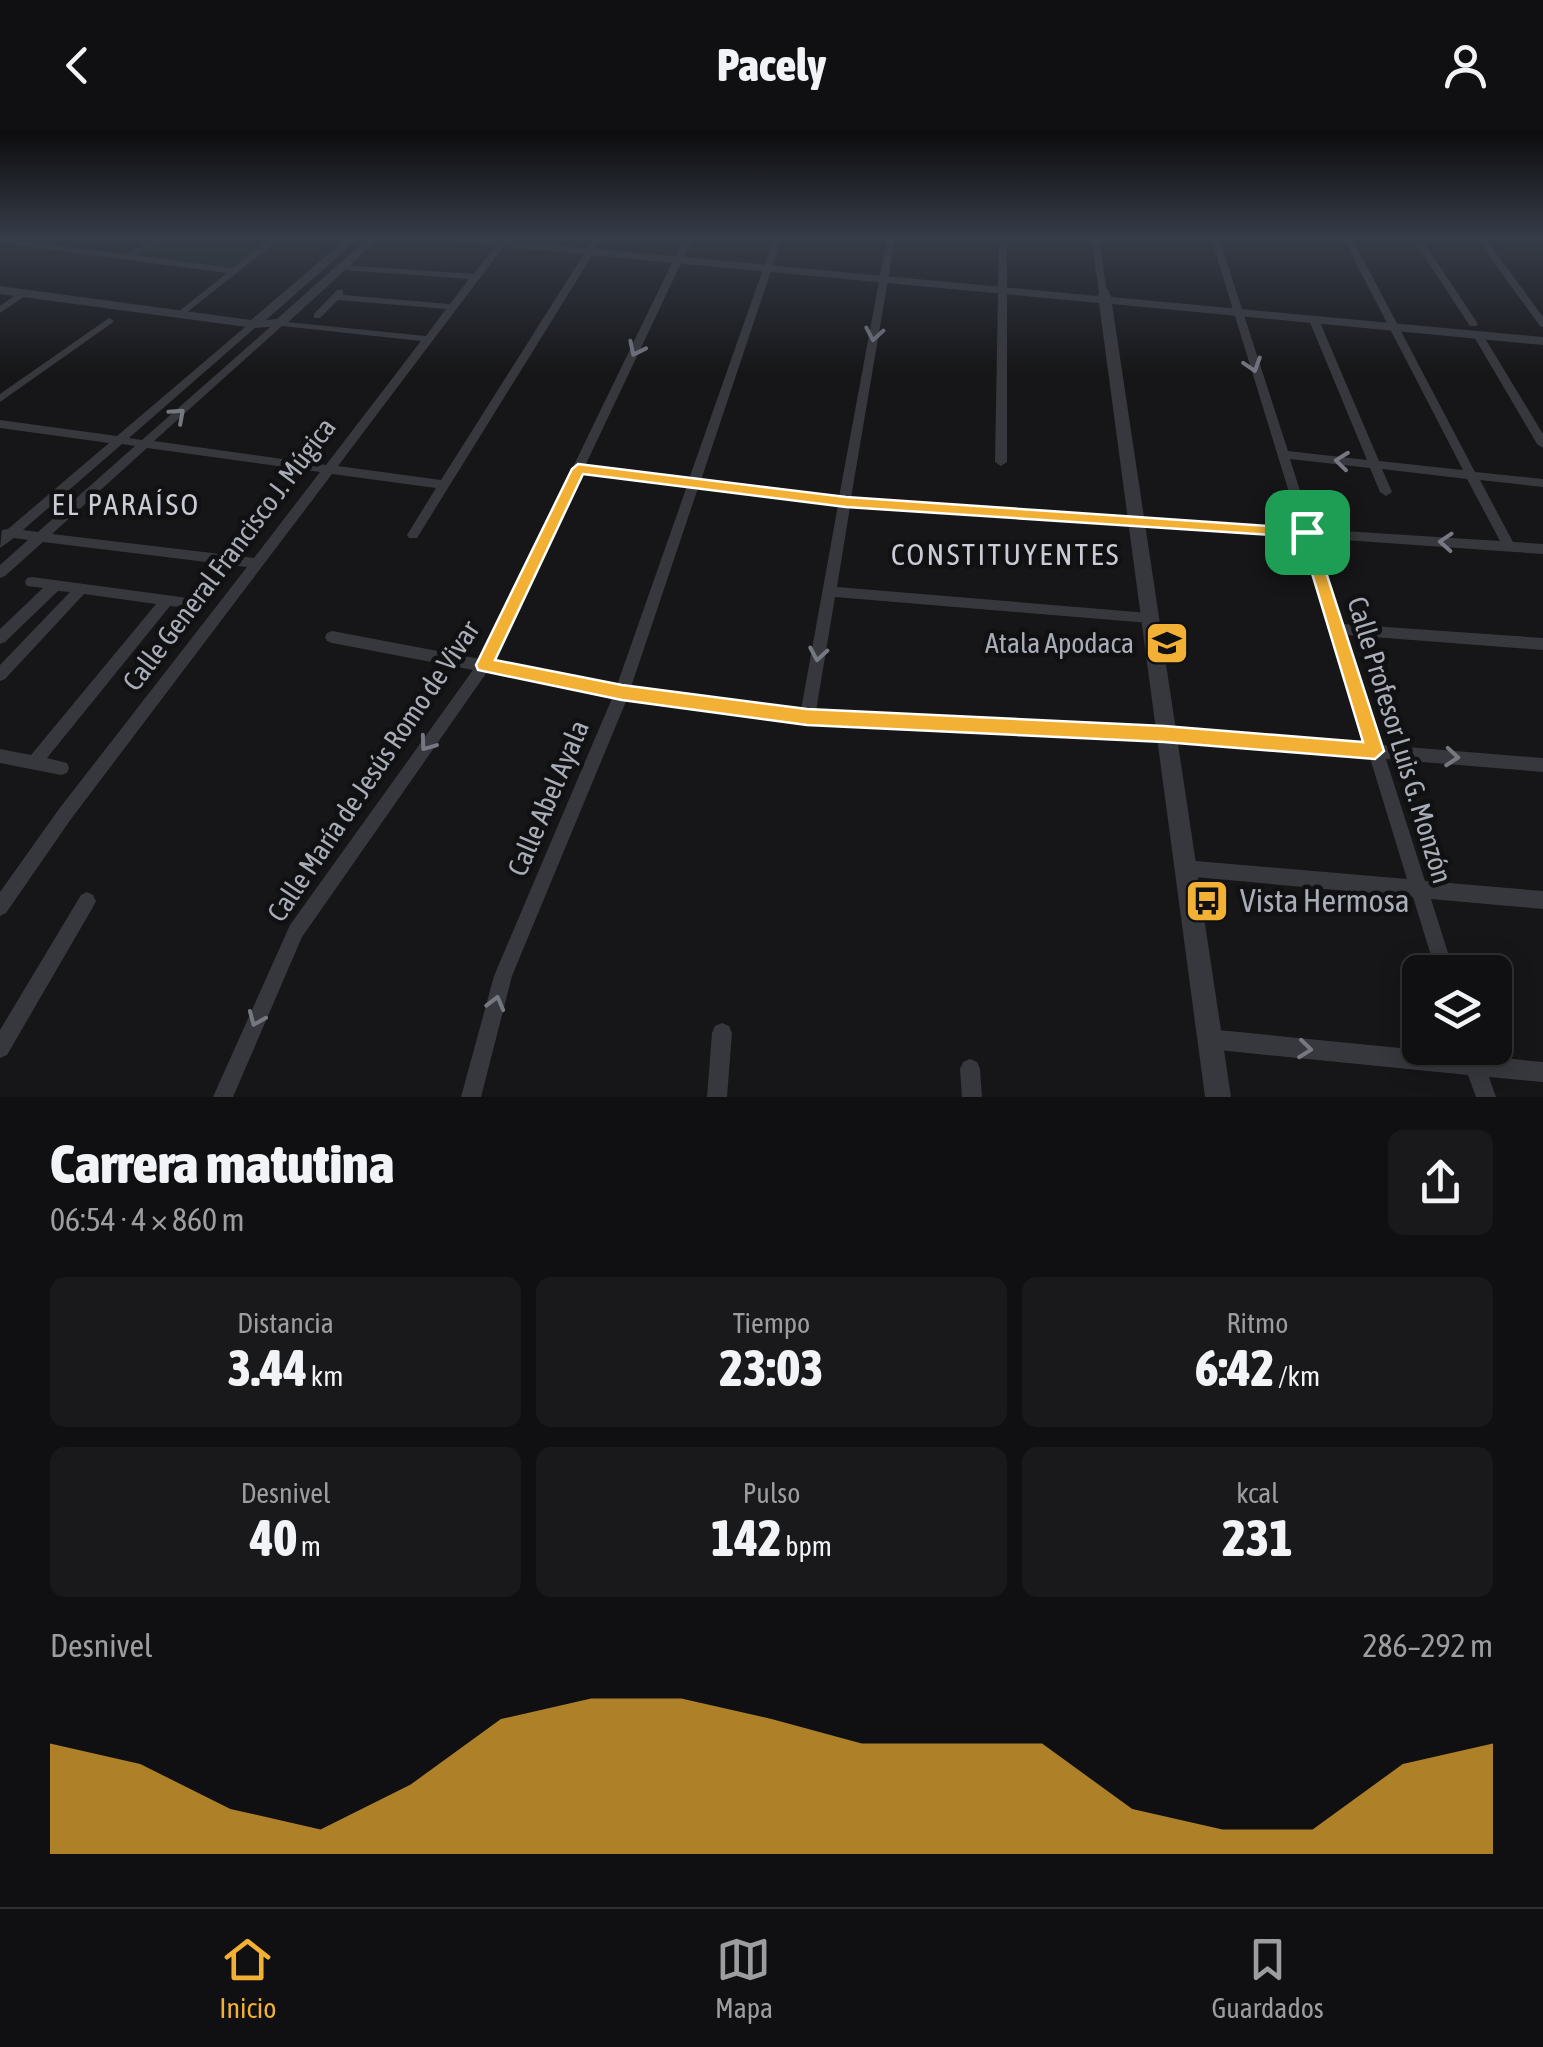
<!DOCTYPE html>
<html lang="es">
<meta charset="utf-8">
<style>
:root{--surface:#101012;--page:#19191b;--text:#f1f3f6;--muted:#9c9d9f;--line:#303032;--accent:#f2b134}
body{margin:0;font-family:"Asap Condensed",sans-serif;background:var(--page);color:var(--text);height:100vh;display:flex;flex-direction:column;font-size:38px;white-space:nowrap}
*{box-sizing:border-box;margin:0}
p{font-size:32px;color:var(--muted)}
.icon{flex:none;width:55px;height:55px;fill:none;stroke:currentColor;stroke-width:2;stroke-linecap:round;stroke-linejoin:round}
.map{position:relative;height:967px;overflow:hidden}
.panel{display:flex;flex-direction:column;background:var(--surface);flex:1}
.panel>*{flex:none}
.fabs{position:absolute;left:1402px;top:825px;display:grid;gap:20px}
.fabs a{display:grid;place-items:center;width:110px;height:110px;border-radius:15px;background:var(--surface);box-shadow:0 5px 25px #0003,0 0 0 2px var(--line);font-size:50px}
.pin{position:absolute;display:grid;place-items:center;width:85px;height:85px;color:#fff;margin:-42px;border-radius:20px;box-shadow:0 5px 15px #0006}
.round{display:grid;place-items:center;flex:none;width:105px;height:105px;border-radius:15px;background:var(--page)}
.headline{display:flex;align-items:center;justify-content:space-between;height:170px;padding:0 50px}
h1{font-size:55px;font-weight:800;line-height:75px}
.stats{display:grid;grid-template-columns:repeat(3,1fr);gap:15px;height:170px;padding:10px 50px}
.stats div{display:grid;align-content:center;border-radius:15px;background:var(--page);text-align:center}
.stats b{font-size:50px;font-weight:800}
.stats small{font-size:28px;font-weight:400}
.stats p{font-size:28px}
.chart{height:280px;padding:20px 50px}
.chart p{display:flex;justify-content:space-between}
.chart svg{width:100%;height:180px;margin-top:10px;fill:var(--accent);opacity:.7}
header{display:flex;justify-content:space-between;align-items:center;height:130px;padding:0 50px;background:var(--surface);font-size:45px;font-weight:800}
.tab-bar{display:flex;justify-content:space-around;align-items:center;height:140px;border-top:2px solid var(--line);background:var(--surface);font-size:28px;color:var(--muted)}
.tab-bar a{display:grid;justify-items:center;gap:5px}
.tab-bar .selected{color:var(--accent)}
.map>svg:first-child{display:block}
</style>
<header><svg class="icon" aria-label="back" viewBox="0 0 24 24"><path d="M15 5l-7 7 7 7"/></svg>Pacely<svg class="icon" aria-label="person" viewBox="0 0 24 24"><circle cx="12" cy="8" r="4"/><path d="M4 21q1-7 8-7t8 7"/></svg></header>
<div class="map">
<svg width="1543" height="967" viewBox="0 0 1543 967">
<rect width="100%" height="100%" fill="#161618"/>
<path fill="#1e261f" d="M177 108H267L272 110 234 138 135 125Z"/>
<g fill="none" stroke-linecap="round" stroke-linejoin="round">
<path fill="#37383d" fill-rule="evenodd" d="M0 108 124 124 161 108H174L134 125 233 138 271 108H281L181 187 176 184 178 182 227 143 0 113Z
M501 108H510L338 336 441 350 594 108H603L417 408H409L407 405 436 358 332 344 71 689 6 783 0 786V762L59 679 247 437 43 412 5 446 0 448V435L28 410 14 408 0 418 2 400 8 399 109 313 0 298V290L117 306 251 192H257V196L129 308 142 310 277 191 426 206 446 179 338 170 320 188H314V184L337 160H343V165L450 174 469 149 343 140 340 139V135L474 144ZM282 196 421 211 326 335 154 311ZM122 314 135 316 38 402 23 400ZM147 318 320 342 254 428 52 404Z
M684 108H693L585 336 689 349 774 108H782L701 350 839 367 887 108H895L851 368 1300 398 1211 108H1219L1288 321 1367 330 1309 190 1314 187 1319 190 1379 331 1463 340 1343 108H1352L1475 342 1543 349V357L1480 350 1513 412 1543 414V424L1315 408 1343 494 1543 508V520L1347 505 1382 615 1543 628V642L1386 629 1425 751 1543 761V779L1431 769 1454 842H1436L1413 767 1184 746 1178 744 1175 738 1178 732 1184 730 1407 749 1370 628 1165 611 807 593 627 569 512 846 481 967H461L494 846 613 566 487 542 302 807 233 967H213L290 795 473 540 332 513 327 511 325 507 327 503 332 501 480 529ZM1290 329 1370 338 1380 362 1386 366 1392 362 1382 339 1467 349 1500 411 1312 399ZM582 343 687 356 617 555 493 532ZM698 358 838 375 801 580 631 557ZM850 377 1302 407 1366 614 1165 597 816 581 835 467 1149 493 1154 492 1156 488 1154 484 1149 483 837 457Z
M999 108H1007V332L1001 336 995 332Z
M1091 108H1099L1107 163 1099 161Z
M1412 108H1421L1478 194 1476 196H1470Z
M1476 108H1485L1543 187V197L1540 196Z
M21 161 29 163 0 183V176Z
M109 188 114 191 112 193 0 272V264Z
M1478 202 1483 205 1543 304V318L1537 314 1473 205Z
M32 447 188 468 195 473 188 478 170 476 47 628 67 633 69 638 67 643 61 645 0 633V619L31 625 156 474 84 464 5 549 0 551V535L70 462 58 461 5 512 0 514V499L43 458 27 456 25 452 27 448Z
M87 762 93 765 96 771 93 777 7 925 0 928V900L81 765Z
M722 893 729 896 732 903 727 967H707L712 903 715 896Z
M1208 899 1461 924 1459 918H1479L1482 926 1543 932V952L1489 947 1496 967H1476L1468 945 1208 919 1201 916 1198 909 1201 902Z
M970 929 977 932 980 939 982 967H962L960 939 963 932Z"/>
<path fill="#37383d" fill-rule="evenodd" d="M347 108H359L266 190 277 189 368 108H380L284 196 254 198 0 164V156L251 190Z
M437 108H481L1098 166 1100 159H1108L1111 167 1543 207V215L1112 174 1231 967H1205L1099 173 442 111Z"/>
</g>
<defs><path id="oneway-chevron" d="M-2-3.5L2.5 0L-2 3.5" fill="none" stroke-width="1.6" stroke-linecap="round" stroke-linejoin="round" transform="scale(2.5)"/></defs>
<g stroke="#757881">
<use href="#oneway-chevron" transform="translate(874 204) rotate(100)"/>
<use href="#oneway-chevron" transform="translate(636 219) rotate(116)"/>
<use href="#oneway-chevron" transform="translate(1253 235) rotate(72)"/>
<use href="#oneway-chevron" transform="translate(178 285) rotate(-42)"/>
<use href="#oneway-chevron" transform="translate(1342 331) rotate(-174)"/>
<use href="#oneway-chevron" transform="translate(1446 412) rotate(-176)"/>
<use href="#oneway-chevron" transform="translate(818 524) rotate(100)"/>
<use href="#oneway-chevron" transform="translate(427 614) rotate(126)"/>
<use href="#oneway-chevron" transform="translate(1452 627) rotate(5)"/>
<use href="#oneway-chevron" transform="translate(496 873) rotate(-75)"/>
<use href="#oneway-chevron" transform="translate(256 889) rotate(113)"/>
<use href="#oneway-chevron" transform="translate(1305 919) rotate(6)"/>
</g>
<linearGradient id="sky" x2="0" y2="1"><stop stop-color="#0c0c0d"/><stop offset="0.44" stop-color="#363c48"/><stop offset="1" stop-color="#363c48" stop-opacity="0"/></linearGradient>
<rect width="1543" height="244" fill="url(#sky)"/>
<path fill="#f2b134" stroke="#fff" stroke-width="2.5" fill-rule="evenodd" d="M578 334 846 367 1312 399 1384 621 1375 629 1164 612 807 595 622 570 478 540 476 535 572 339ZM583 344 846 377 1301 407 1363 612 1164 596 807 579 622 555 495 530Z"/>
<defs>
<g id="school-square" transform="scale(2.25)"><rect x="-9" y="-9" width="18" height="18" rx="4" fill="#f2b134" stroke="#111113"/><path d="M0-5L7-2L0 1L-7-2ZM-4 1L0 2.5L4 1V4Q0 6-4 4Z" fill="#111"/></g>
<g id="bus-square" transform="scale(2.25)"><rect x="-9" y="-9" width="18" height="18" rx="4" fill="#f2b134" stroke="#111113"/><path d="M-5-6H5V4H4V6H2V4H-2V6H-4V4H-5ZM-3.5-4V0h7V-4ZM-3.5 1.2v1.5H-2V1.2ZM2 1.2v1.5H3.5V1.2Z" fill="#111"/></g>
</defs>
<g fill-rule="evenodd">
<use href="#school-square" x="1167" y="513"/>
<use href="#bus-square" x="1207" y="771"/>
</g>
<g text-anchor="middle" stroke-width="9" stroke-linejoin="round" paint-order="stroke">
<g font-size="28" fill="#a8adb8" stroke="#111113">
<text transform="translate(229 424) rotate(-53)" y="10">Calle General Francisco J. Múgica</text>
<text transform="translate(1400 610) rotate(73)" y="10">Calle Profesor Luis G. Monzón</text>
<text transform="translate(373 641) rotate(-56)" y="10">Calle María de Jesús Romo de Vivar</text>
<text transform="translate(548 668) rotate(-67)" y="10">Calle Abel Ayala</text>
</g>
<g font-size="28" fill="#a8adb8" stroke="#111113" text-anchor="end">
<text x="1134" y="523">Atala Apodaca</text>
</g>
<g font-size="30" letter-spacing="2.5" fill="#c9ccd4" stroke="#111113">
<text x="126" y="385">EL PARAÍSO</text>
<text x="1006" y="435">CONSTITUYENTES</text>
</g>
<g font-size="32" fill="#a8adb8" stroke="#111113" text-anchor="start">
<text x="1240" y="782">Vista Hermosa</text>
</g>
</g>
</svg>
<div class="fabs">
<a><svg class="icon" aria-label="layers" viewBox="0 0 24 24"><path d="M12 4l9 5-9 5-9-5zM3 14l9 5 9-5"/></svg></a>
</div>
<div class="pin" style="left:1307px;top:402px;background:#1e9e55"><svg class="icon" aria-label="arrive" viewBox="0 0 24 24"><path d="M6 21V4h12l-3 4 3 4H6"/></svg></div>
</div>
<section class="panel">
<div class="headline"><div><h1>Carrera matutina</h1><p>06:54 · 4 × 860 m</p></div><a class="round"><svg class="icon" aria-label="share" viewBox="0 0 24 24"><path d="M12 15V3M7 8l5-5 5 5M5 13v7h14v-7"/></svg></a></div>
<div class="stats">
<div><p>Distancia</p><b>3.44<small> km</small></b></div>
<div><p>Tiempo</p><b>23:03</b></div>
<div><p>Ritmo</p><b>6:42<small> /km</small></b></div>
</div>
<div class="stats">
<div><p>Desnivel</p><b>40<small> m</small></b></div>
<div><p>Pulso</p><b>142<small> bpm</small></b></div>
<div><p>kcal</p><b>231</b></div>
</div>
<div class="chart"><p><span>Desnivel</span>286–292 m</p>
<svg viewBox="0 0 160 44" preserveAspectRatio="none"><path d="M0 44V17L10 22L20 33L30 38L40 27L50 11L60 6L70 6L80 11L90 17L100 17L110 17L120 33L130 38L140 38L150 22L160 17V44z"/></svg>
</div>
</section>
<nav class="tab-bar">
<a class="selected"><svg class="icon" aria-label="home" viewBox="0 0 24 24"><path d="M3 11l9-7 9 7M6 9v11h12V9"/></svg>Inicio</a>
<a><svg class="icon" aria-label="map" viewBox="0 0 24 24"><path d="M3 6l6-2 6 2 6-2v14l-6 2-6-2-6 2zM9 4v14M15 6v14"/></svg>Mapa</a>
<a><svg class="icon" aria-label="saved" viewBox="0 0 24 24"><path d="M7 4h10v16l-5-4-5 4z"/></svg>Guardados</a>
</nav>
